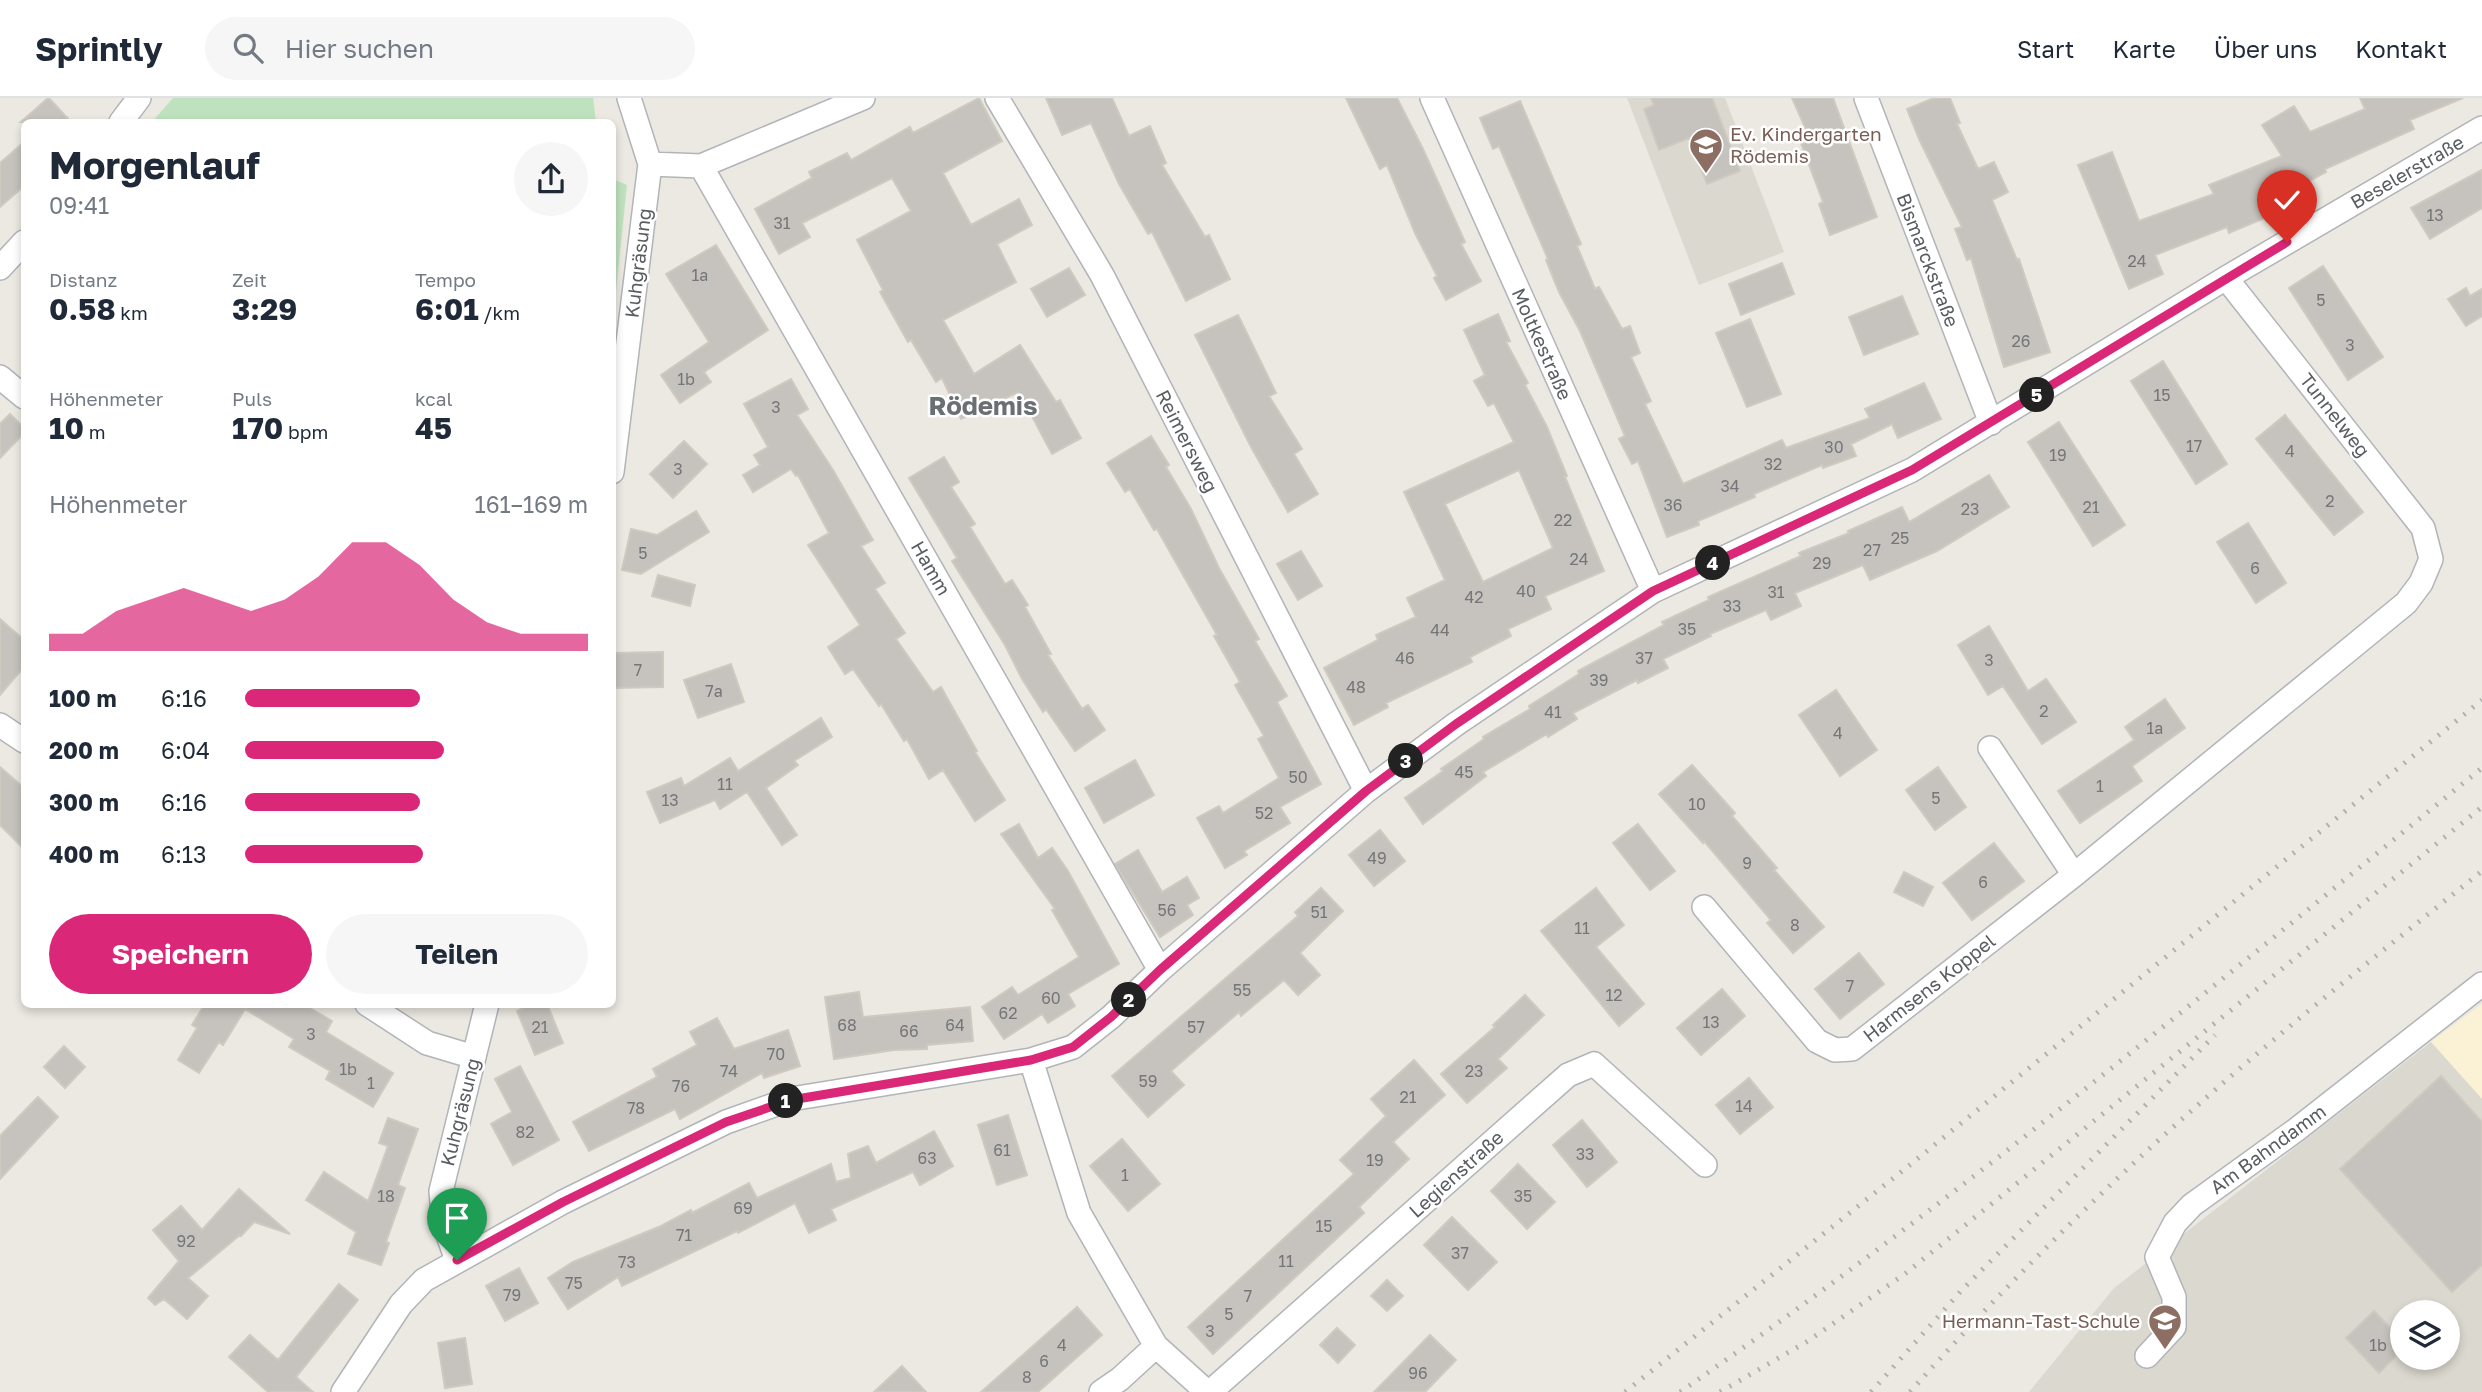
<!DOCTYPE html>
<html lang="de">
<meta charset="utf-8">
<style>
:root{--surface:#fff;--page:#f6f6f7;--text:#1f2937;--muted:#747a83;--line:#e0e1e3;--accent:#db2777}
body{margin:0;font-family:"Golos Text",sans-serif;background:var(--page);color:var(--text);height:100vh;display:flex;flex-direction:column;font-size:26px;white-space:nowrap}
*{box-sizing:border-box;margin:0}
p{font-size:23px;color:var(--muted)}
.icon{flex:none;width:38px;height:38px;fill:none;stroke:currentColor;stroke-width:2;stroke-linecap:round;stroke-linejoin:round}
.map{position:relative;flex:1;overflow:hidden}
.side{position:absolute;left:21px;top:21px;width:595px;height:889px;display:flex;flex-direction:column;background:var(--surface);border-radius:10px;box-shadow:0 4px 10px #0003}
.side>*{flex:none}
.controls{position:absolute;left:2390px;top:1202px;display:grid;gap:14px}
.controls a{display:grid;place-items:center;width:70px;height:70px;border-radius:50%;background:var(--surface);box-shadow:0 4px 10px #0003;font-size:35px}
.pin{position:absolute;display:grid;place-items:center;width:60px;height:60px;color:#fff;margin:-72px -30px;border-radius:50% 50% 50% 0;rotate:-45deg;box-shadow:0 0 7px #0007}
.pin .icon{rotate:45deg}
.km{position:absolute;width:35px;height:35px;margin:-18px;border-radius:50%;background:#222;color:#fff;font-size:19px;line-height:35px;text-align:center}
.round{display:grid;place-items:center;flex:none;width:74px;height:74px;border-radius:37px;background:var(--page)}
.head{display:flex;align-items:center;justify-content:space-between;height:119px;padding:0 28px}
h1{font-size:38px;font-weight:700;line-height:52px}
.stats{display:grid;grid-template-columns:repeat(3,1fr);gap:10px;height:119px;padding:7px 28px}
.stats div{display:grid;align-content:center}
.stats b{font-size:30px;font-weight:700}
.stats small{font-size:19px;font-weight:400}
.stats p{font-size:19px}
.chart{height:196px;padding:14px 28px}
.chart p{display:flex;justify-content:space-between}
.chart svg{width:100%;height:126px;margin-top:7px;fill:var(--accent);opacity:.7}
.button{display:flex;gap:14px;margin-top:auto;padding:14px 28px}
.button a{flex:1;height:80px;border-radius:42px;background:var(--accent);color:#fff;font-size:28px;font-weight:700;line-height:80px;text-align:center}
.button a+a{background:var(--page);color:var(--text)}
ul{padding:0 28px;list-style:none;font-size:23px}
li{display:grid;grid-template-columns:112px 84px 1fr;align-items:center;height:52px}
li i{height:18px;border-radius:9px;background:var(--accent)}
header{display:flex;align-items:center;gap:42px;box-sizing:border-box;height:98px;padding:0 35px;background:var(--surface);border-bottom:2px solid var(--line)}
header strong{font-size:33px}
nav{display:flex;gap:38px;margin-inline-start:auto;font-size:24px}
.search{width:490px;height:63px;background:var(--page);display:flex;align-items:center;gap:18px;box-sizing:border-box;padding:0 24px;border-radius:38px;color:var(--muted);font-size:26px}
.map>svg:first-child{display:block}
</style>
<header>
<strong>Sprintly</strong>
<div class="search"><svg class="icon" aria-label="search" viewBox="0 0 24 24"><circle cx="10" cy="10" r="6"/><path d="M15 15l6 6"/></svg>Hier suchen</div>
<nav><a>Start</a><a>Karte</a><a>Über uns</a><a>Kontakt</a></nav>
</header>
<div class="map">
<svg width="2482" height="1294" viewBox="0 0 2482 1294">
<rect width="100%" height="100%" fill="#ebe9e1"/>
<path fill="#fbf2d6" d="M2482 906V1001L2431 944Z"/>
<path fill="#dbd8cf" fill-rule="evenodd" d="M1627 0H1725L1784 154 1699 187Z
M2431 944 2482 1001V1294H2029L2114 1190ZM2403 1214H2448V1260H2403Z"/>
<path fill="#bfe2be" d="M173 0H593L596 24H152Z
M613 81 627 87 613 222Z"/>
<path fill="#c6c3be" stroke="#cfcac0" stroke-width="2" fill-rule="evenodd" d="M49 0 71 24H21L48 0Z
M979 0 1002 43 943 75 971 127 1019 101 1032 127 997 146 1016 184 943 222 974 276 1020 247 1056 304 1060 302 1081 340 1052 356 1019 294 961 321 942 280 936 284 911 242 908 244 880 194 883 192 857 142 911 113 892 80 802 125 810 139 779 156 755 111 812 80 809 74 847 55 851 62 910 29 913 35Z
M1046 0H1112L1129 38 1150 28 1166 65 1162 67 1205 139 1209 137 1230 181 1186 203 1152 134 1148 136 1119 86 1091 25 1062 37Z
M1346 0H1397L1423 51 1465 144 1461 146 1481 183 1446 202 1434 180 1437 178 1415 135 1387 67 1380 71Z
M1651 0H1712L1740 73 1707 86 1689 40 1659 52 1644 11 1654 7Z
M1792 0H1833L1877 119 1830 137 1819 106 1823 104 1799 40 1808 36Z
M1934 0H1950L1960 25 1957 26 1978 71 1994 64 2008 94 1992 102 2017 162 2019 161 2050 254 2004 269 1971 160 1967 162 1955 131 1962 129 1919 41 1907 11Z
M2360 0H2463L2410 22 2414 31 2325 71 2326 74 2274 102 2279 114 2229 135 2227 129 2155 157 2163 176 2129 191 2078 67 2112 54 2139 123 2214 96 2209 87 2282 58 2262 27 2294 8 2310 34 2365 11Z
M1520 3 1581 146 1577 148 1595 191 1599 189 1622 231 1630 228 1640 255 1631 259 1651 303 1645 306 1683 386 1782 342 1786 350 1870 320 1865 311 1924 285 1941 321 1898 340 1892 326 1851 346 1856 358 1823 370 1822 367 1754 396 1755 399 1698 423 1699 427 1667 439 1638 363 1632 366 1619 341 1625 338 1580 233 1559 194 1546 162 1548 161 1499 48 1493 51 1480 20Z
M24 44V88L0 109V65Z
M2482 72V110L2430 141 2411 110Z
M716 147 768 232 704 274 711 284 680 305 661 277 709 244 666 176Z
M1782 165 1794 196 1741 217 1729 186Z
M2323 168 2383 259 2348 282 2289 190Z
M1069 170 1085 197 1047 219 1031 191Z
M2466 190 2470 198 2482 191V218L2466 228 2448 201Z
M1902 198 1918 236 1864 257 1849 219Z
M1498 216 1510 243 1506 244 1528 285 1525 287 1547 329 1567 378 1565 379 1604 473 1545 498 1551 511 1508 531 1511 538 1470 559 1472 564 1386 605 1388 609 1354 627 1324 570 1378 542 1376 537 1416 519 1407 500 1445 482 1404 394 1514 344 1494 305 1488 308 1474 283 1485 277 1464 232ZM1519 372 1553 450 1483 484 1445 406Z
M1238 217 1276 295 1269 298 1302 351 1294 356 1318 396 1288 414 1251 349 1195 237Z
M1750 221 1781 296 1747 309 1716 235Z
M2163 263 2227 366 2196 386 2131 283Z
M791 281 808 311 797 317 833 372 873 442 861 448 885 485 875 491 905 535 896 541 933 594 941 589 977 653 975 654 1005 702 975 723 943 672 929 681 907 641 904 643 881 606 879 608 853 571 845 576 828 549 860 527 808 447 829 435 798 377 796 378 791 371 753 394 743 377 760 367 754 357 768 349 744 306Z
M10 316 24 330V335L0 360V326Z
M2285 317 2363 414 2334 437 2256 341Z
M2059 324 2125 427 2093 448 2028 344Z
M1151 338 1169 367 1166 369 1191 411 1219 470 1259 541 1255 543 1287 598 1277 604 1321 686 1280 709 1290 725 1244 753 1247 757 1225 770 1197 720 1219 708 1223 715 1279 680 1258 641 1264 638 1235 587 1240 584 1214 538 1217 537 1157 431 1154 432 1130 391 1125 394 1107 365Z
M684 343 707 366 673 400 650 376Z
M944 359 959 384 951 389 975 426 970 429 1005 486 1012 482 1028 507 1025 509 1051 556 1048 557 1082 611 1088 607 1105 632 1075 653 1046 611 1043 614 1022 581 1005 547 952 463 957 460 909 380Z
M1989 377 2009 409 1937 453 1870 482 1863 467 1795 495 1801 508 1771 522 1766 512 1710 536 1711 538 1663 561 1668 570 1638 585 1637 582 1573 615 1577 621 1548 639 1547 636 1483 674 1486 678 1423 726 1405 700 1443 673 1441 671 1484 641 1483 639 1530 611 1529 608 1579 576 1578 573 1664 527 1662 524 1709 502 1708 499 1801 458 1799 455 1849 435 1848 433 1902 409 1909 424Z
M696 413 709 434 641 476 622 472 631 431 657 437Z
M2248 425 2286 485 2256 505 2217 444Z
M1301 453 1322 488 1298 502 1277 466Z
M658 477 695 487 690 508 652 498Z
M0 521 24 542V569L0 597Z
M1989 528 2028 593 2046 581 2076 624 2042 646 2003 588 1988 597 1958 547Z
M663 554V589L612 590V555Z
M731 566 744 604 698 620 684 582Z
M1836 592 1877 652 1840 678 1799 617Z
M2165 601 2185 630 2132 668 2142 683 2080 725 2058 693 2134 642 2125 629Z
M821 620 832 639 794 663 798 667 766 690 797 737 782 747 747 694 720 711 715 702 660 725 647 694 681 680 684 688 730 660 738 673Z
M1135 662 1154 697 1104 725 1085 690Z
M1692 667 1735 715 1732 718 1777 770 1774 772 1824 829 1793 855 1767 825 1771 822 1704 743 1703 745 1659 696Z
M0 669 24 690V751L0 727Z
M1938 669 1966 709 1935 732 1906 692Z
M1019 726 1038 760 1052 750 1068 773 1119 866 1068 896 1075 908 1048 925 1042 916 1004 941 982 909 1012 889 1018 897 1079 859 1052 812 1055 811 1001 736Z
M1638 726 1675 773 1650 792 1613 745Z
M1380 732 1405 763 1374 788 1349 757Z
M1994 745 2024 783 1972 822 1943 785Z
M1138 752 1162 794 1187 779 1199 800 1187 807 1193 817 1160 839 1115 766Z
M1904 774 1933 789 1923 808 1894 794Z
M1321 790 1343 813 1300 855 1320 877 1298 897 1284 882 1241 918 1239 914 1171 973 1184 987 1148 1019 1112 978 1298 818 1295 814Z
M1596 790 1624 827 1596 849 1644 906 1619 928 1541 833Z
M1859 855 1884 886 1840 921 1815 891Z
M1722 891 1745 918 1701 957 1677 930Z
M859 894 863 919 970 909 973 943 927 947V951L894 952 834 961 825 899Z
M1525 897 1544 917 1498 961 1507 970 1467 1005 1441 976 1495 929 1493 927Z
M205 906H303L332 923 326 934 393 975 373 1009 326 981 330 973 289 949 294 941 245 911 223 947 219 944 199 975 178 962 197 930 192 927Z
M532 906H547L563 945 535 957 517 913Z
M717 920 734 951 788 932 800 968 764 980 762 975 680 1021 675 1011 589 1053 573 1024 657 979 653 971 697 947 690 934Z
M64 948 85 969 65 990 44 969Z
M1414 962 1445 997 1393 1044 1409 1061 1359 1109 1364 1115 1213 1256 1188 1229 1354 1076 1340 1062 1386 1018 1371 1001Z
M520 968 559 1042 513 1067 491 1026 512 1014 495 981Z
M2441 978 2482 1024V1167L2452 1194 2340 1071Z
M1749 980 1773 1009 1740 1036 1716 1007Z
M38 999 58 1019 0 1081V1038Z
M1008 1017 1027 1077 997 1087 978 1027Z
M388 1020 418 1031 398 1087 405 1090 386 1144 389 1145 381 1167 348 1156 356 1134 306 1102 324 1074 368 1103 388 1048 379 1045Z
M1582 1022 1617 1064 1587 1089 1553 1047Z
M934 1033 953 1068 920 1087 913 1074 831 1111 836 1122 809 1135 795 1105 738 1135 737 1133 622 1188 618 1179 568 1211 548 1180 573 1164 661 1128 691 1112 692 1115 749 1085 757 1100 831 1066 836 1084 851 1080 848 1056 868 1048 876 1065Z
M1122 1041 1160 1086 1128 1113 1090 1068Z
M1518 1066 1555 1104 1527 1131 1491 1093Z
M239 1091 290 1136 254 1124 241 1138 240 1137 188 1180 208 1198 187 1221 164 1201 155 1207 148 1200 179 1163 153 1132 181 1108 202 1132Z
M1452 1119 1497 1164 1468 1192 1424 1147Z
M519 1170 538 1205 505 1223 486 1188Z
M1387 1182 1403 1198 1387 1213 1371 1198Z
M339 1186 358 1202 296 1279 313 1294H268L229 1259 250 1237 278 1262Z
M1077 1209 1102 1237 1038 1294H981Z
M2374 1213 2403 1243V1251L2379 1275 2346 1240Z
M1337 1230 1355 1247 1338 1265 1320 1247Z
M1430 1237 1456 1262 1425 1294H1374Z
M465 1240 472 1286 445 1290 438 1245Z
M902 1268 926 1294H874Z"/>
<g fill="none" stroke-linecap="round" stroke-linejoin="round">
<g stroke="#b1b4b8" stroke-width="26">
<path id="street" d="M997 0 1102 177 1366 693
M1432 0 1653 493
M1866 0 1991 325
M121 24 139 0
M650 66 701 68 863 0
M701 68 1160 872
M0 170 24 144
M0 279 24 299
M612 374 650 66 629 0
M0 627 24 643
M1990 650 2074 777
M1704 809 1817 943 1835 952 1852 951 2074 777 2406 505 2421 485 2431 461 2423 430 2226 180
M367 906 427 945 474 959
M1031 962 1079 1115 1156 1248 1207 1294
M457 1162 444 1126 441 1093 487 906
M2147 1258 2174 1229V1199L2157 1159 2175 1125 2192 1107 2296 1032 2482 886
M343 1294 401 1206 424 1182 563 1104 726 1024 791 1001 1031 962 1073 949 1111 919 1160 872 1366 693 1456 626 1653 493 1912 372 2226 180 2482 30
M1101 1294 1120 1281 1156 1248
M1210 1294 1568 977 1594 966 1705 1067"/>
</g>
<use href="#street" stroke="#fff" stroke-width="23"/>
<path stroke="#b0b1b1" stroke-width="5" stroke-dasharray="2 9" stroke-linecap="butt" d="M1625 1294 1906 1070 2482 602
M1680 1294C1959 1101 2219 883 2482 670
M1720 1294 1808 1243 1906 1175 2482 709
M1871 1294 1961 1193 2215 937
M1910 1294C2008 1184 2112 1081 2223 985 2307 912 2395 843 2482 773"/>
</g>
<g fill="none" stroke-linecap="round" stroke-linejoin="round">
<g stroke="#fff" stroke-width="14">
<path id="route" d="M457 1162 563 1104 726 1024 791 1002 1031 962 1073 949 1111 919 1160 872 1366 693 1456 626 1653 493 1912 372 2287 144"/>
</g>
<use href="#route" stroke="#db2777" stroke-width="9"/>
</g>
<defs>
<g id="school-pin" transform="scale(1.75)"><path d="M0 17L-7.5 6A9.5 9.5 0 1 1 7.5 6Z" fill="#8d6e63" stroke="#fff"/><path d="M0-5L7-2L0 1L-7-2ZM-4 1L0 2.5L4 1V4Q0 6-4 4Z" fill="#fff"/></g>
</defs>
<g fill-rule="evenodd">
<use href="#school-pin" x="1706" y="47"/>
<use href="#school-pin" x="2165" y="1223"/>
</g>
<g text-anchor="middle" stroke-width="5" stroke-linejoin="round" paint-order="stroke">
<g font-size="16" fill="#747678">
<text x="2435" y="123">13</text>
<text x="782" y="131">31</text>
<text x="2137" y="169">24</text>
<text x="700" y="183">1a</text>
<text x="2321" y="208">5</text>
<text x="2021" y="249">26</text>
<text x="2350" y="253">3</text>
<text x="686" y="287">1b</text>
<text x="2162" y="303">15</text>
<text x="776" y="315">3</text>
<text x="2194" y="354">17</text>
<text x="1834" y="355">30</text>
<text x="2290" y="359">4</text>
<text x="2058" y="363">19</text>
<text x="1773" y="372">32</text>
<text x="678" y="377">3</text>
<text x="1730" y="394">34</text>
<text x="2330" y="409">2</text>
<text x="1673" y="413">36</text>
<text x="2091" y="415">21</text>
<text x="1970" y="417">23</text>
<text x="1563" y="428">22</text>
<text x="1900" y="446">25</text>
<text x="1872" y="458">27</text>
<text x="643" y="461">5</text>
<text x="1579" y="467">24</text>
<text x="1822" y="471">29</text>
<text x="2255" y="476">6</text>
<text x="1526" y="499">40</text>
<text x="1776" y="500">31</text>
<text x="1474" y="505">42</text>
<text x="1732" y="514">33</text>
<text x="1687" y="537">35</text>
<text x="1440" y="538">44</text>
<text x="1405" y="566">46</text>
<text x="1644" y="566">37</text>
<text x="1989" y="568">3</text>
<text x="638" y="578">7</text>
<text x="1599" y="588">39</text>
<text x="1356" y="595">48</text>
<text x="714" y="599">7a</text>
<text x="2044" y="619">2</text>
<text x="1553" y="620">41</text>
<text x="2155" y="636">1a</text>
<text x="1838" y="641">4</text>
<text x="1464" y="680">45</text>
<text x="1298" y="685">50</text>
<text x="725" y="692">11</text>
<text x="2100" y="694">1</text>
<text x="1936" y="706">5</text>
<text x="670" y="708">13</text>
<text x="1697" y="712">10</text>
<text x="1264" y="721">52</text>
<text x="1377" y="766">49</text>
<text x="1747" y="771">9</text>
<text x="1983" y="790">6</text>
<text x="1167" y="818">56</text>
<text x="1319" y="820">51</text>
<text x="1795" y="833">8</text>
<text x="1582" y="836">11</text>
<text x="1850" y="894">7</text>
<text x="1242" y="898">55</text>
<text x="1614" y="903">12</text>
<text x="1051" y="906">60</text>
<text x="1008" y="921">62</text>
<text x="1711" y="930">13</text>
<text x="847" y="933">68</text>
<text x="955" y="933">64</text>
<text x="540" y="935">21</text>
<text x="1196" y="935">57</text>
<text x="909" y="939">66</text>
<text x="311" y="942">3</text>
<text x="776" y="962">70</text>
<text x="348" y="977">1b</text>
<text x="729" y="979">74</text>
<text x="1474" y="979">23</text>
<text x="1148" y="989">59</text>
<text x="371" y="991">1</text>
<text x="681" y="994">76</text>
<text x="1408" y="1005">21</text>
<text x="1744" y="1014">14</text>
<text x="636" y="1016">78</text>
<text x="525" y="1040">82</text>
<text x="1002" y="1058">61</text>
<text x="1585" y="1062">33</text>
<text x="927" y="1066">63</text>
<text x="1375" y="1068">19</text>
<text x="1125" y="1083">1</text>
<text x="386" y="1104">18</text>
<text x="1523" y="1104">35</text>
<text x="743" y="1116">69</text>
<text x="1324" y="1134">15</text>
<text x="684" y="1143">71</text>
<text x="186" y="1149">92</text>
<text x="1460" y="1161">37</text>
<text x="1286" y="1169">11</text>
<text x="627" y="1170">73</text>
<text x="574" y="1191">75</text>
<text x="512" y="1203">79</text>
<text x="1248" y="1204">7</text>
<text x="1229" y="1222">5</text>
<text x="1210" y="1239">3</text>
<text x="1062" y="1253">4</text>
<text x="2378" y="1253">1b</text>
<text x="1044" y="1269">6</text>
<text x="1418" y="1281">96</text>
<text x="1027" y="1285">8</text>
</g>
<g font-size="19" fill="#785e54" stroke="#fff" text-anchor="start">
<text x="1730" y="43">Ev. Kindergarten<tspan x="1730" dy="22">Rödemis</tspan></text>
<text x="2140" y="1230" text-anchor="end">Hermann-Tast-Schule</text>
</g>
<g font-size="19" fill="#595d61" stroke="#fff">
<text transform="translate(2407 74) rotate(-30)" y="7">Beselerstraße</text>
<text transform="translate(1928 162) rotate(69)" y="7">Bismarckstraße</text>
<text transform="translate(638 165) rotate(-83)" y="7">Kuhgräsung</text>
<text transform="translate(1542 246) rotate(66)" y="7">Moltkestraße</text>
<text transform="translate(2335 317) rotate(52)" y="7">Tunnelweg</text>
<text transform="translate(1187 343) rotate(63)" y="7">Reimersweg</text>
<text transform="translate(931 470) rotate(60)" y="7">Hamm</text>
<text transform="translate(1929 890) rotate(-38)" y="7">Harmsens Koppel</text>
<text transform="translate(460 1014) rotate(-76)" y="7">Kuhgräsung</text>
<text transform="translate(2268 1051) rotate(-36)" y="7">Am Bahndamm</text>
<text transform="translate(1456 1076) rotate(-42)" y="7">Legienstraße</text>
</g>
<g font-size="26" font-weight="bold" fill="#6a6f73" stroke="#fff">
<text x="983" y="317">Rödemis</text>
</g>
</g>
</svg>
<div class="controls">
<a><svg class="icon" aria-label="layers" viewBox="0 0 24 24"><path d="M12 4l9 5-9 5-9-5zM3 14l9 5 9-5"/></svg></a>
</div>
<div class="pin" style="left:457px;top:1162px;background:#1e9e55"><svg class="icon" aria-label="arrive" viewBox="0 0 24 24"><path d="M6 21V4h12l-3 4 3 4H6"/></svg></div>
<div class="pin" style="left:2287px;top:144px;background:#d93025"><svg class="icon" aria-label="check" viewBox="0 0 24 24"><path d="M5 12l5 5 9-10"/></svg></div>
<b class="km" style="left:786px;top:1003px">1</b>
<b class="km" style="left:1129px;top:902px">2</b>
<b class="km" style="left:1406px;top:663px">3</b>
<b class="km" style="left:1713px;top:465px">4</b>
<b class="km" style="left:2037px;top:297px">5</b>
<section class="side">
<div class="head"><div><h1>Morgenlauf</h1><p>09:41</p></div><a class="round"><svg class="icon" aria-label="share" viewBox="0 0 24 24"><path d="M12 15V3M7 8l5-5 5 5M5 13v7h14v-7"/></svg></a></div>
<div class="stats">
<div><p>Distanz</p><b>0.58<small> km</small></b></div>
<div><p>Zeit</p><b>3:29</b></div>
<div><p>Tempo</p><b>6:01<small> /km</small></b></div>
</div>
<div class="stats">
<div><p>Höhenmeter</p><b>10<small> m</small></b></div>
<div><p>Puls</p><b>170<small> bpm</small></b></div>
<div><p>kcal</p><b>45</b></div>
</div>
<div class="chart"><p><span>Höhenmeter</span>161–169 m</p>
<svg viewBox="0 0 160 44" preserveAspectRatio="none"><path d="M0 44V38L10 38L20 30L30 26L40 22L50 26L60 30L70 26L80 18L90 6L100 6L110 14L120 26L130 34L140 38L150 38L160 38V44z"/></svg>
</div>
<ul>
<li><b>100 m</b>6:16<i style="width:51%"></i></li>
<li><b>200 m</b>6:04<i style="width:58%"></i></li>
<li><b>300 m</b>6:16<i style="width:51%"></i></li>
<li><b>400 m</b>6:13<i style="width:52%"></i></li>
</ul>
<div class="button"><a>Speichern</a><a>Teilen</a></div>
</section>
</div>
